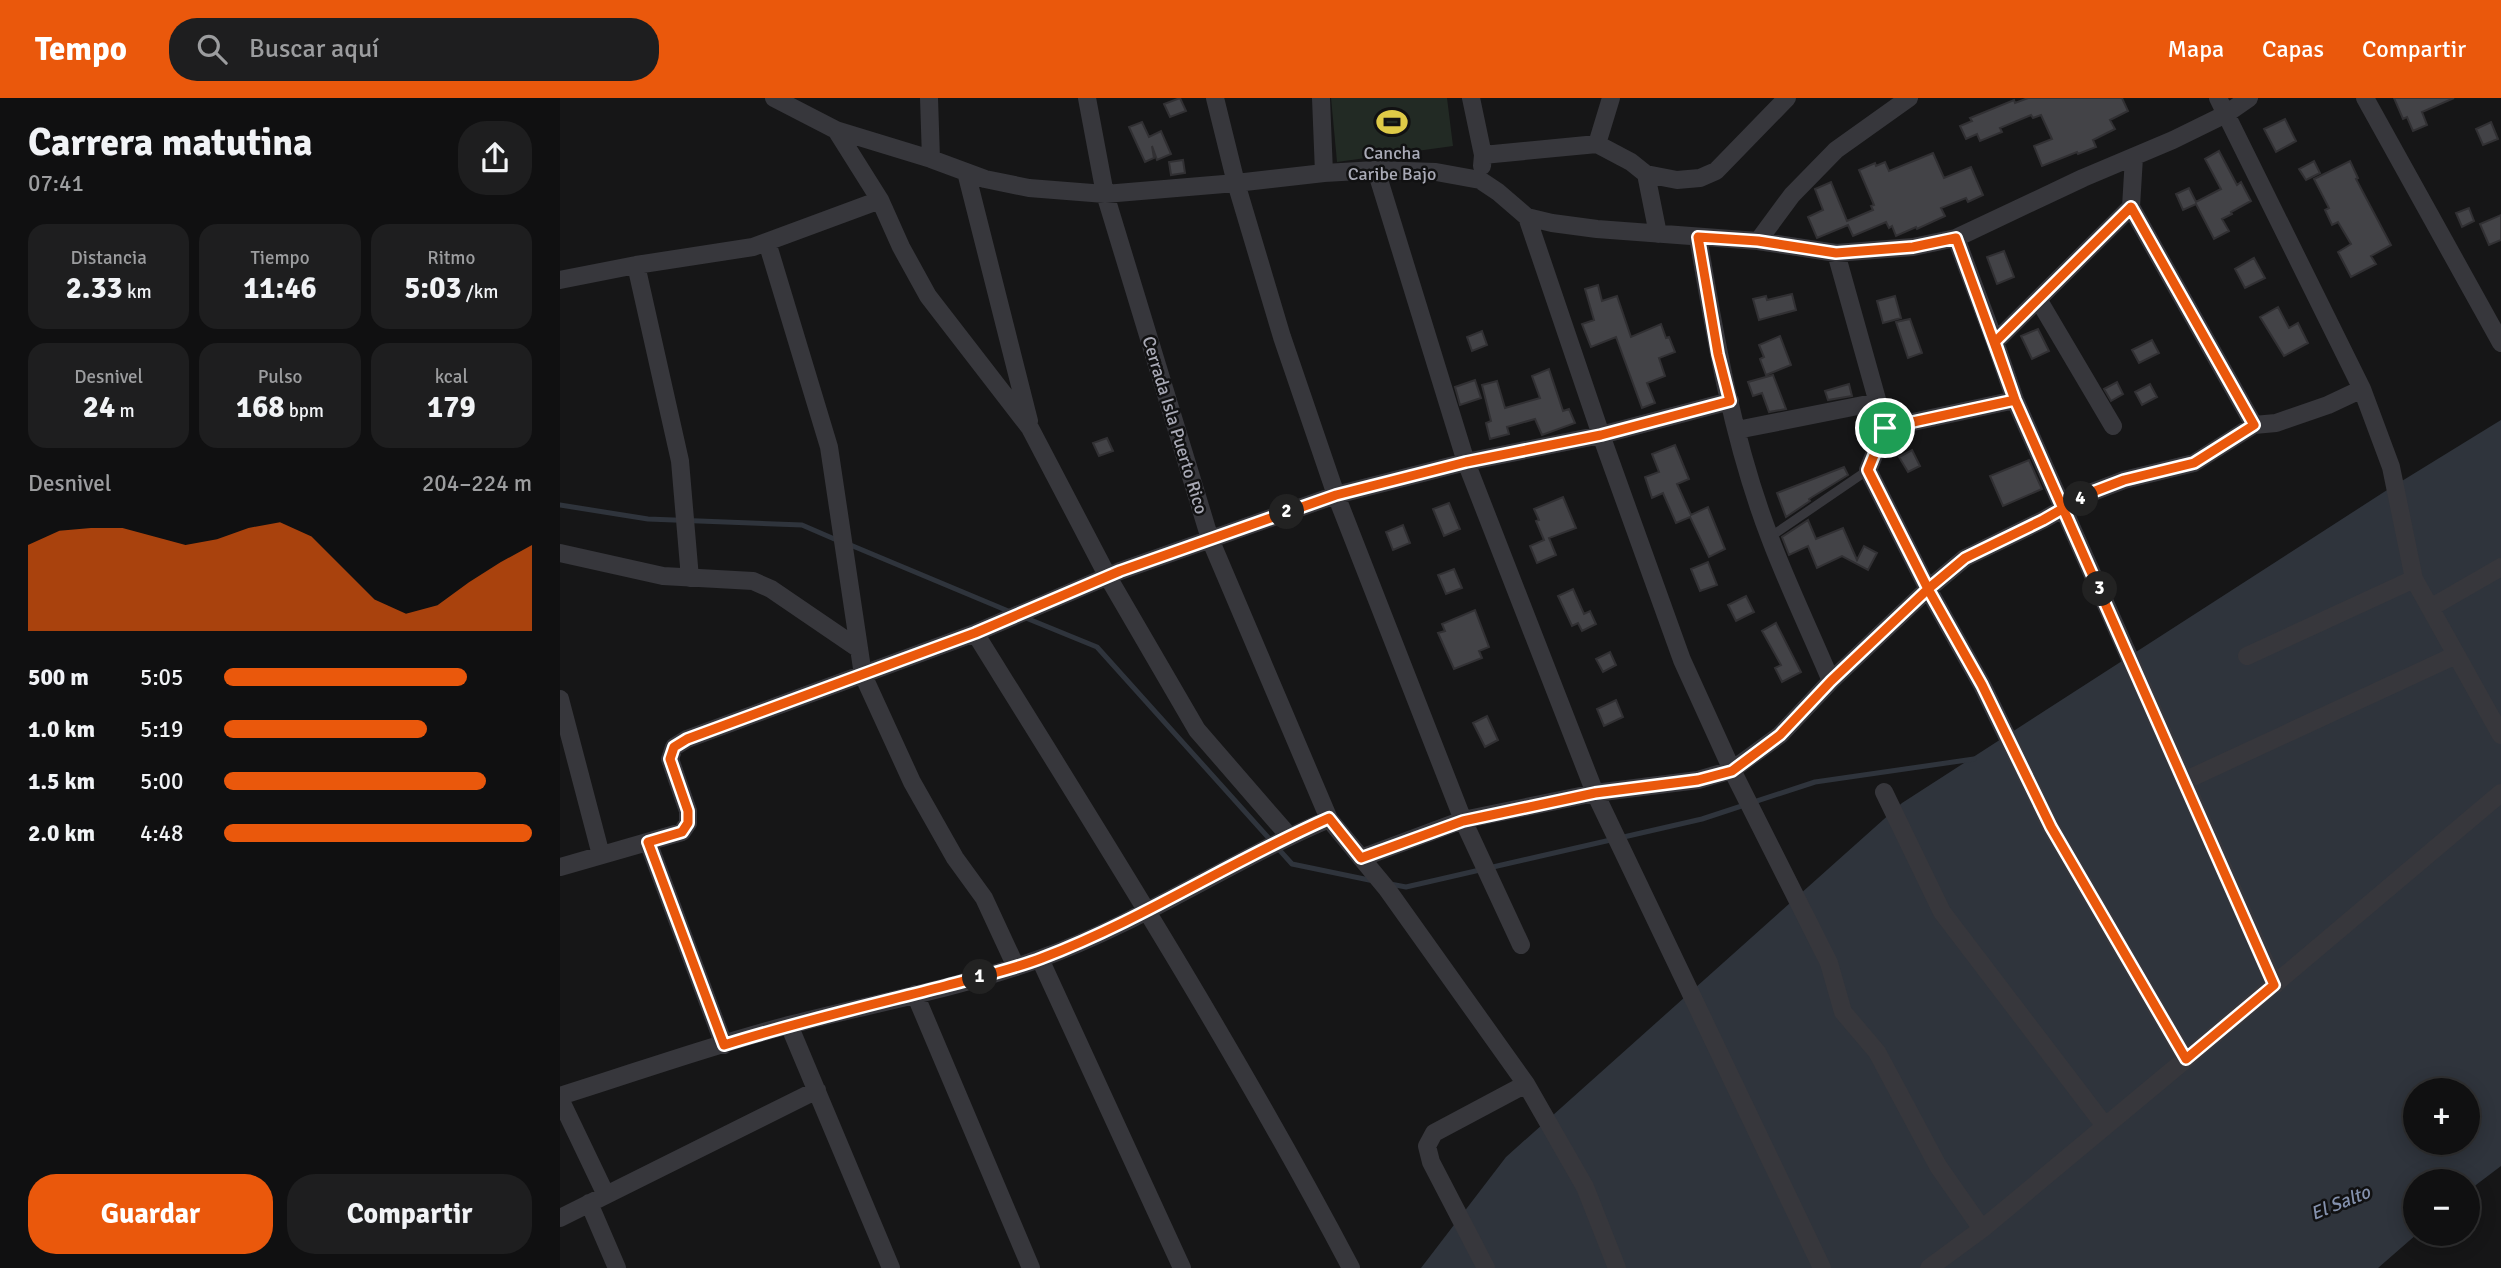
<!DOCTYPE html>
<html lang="es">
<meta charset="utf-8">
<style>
:root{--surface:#101011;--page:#1e1e1f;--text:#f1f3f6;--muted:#9c9d9f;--line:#303031;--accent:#ea580c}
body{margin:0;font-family:Signika,sans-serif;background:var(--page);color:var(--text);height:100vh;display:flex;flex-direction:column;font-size:26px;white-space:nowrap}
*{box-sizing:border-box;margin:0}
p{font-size:23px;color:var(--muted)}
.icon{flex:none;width:38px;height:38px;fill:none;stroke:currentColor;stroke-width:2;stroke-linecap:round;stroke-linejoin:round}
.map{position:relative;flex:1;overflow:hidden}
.side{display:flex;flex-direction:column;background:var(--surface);width:560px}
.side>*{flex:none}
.tools{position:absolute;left:1843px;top:980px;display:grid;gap:14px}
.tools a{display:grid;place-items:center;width:77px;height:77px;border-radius:50%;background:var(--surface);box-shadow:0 4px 18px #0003,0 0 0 2px var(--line);font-size:35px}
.pin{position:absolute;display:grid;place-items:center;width:60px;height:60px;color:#fff;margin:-30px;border:4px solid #fff;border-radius:50%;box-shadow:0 2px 7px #0007}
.km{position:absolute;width:35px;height:35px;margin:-18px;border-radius:50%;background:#222;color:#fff;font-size:19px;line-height:35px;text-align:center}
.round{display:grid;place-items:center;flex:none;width:74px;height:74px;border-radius:28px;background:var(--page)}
.summary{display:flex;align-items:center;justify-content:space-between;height:119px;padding:0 28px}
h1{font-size:38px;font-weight:700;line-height:52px}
.metrics{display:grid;grid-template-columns:repeat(3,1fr);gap:10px;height:119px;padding:7px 28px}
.metrics div{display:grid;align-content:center;border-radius:18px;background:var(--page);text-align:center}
.metrics b{font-size:30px;font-weight:700}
.metrics small{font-size:19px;font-weight:400}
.metrics p{font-size:19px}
.chart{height:196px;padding:14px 28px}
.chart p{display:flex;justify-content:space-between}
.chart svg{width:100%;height:126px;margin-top:7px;fill:var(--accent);opacity:.7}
.button{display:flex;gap:14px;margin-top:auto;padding:14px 28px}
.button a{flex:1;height:80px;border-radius:28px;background:var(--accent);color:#fff;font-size:28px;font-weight:700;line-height:80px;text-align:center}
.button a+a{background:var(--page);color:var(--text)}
ul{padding:0 28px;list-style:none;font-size:23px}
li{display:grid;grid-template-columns:112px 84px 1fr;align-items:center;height:52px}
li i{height:18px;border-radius:9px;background:var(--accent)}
header{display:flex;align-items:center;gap:42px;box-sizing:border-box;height:98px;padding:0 35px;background:var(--accent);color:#fff}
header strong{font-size:33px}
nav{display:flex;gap:38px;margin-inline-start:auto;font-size:24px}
.search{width:490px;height:63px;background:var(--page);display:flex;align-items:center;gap:18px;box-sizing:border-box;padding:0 24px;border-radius:28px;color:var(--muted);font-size:26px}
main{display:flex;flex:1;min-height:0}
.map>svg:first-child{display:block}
</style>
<header>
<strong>Tempo</strong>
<div class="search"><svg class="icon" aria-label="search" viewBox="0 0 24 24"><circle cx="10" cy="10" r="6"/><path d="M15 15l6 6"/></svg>Buscar aquí</div>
<nav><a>Mapa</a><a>Capas</a><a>Compartir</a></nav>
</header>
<main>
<section class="side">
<div class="summary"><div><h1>Carrera matutina</h1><p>07:41</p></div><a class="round"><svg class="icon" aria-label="share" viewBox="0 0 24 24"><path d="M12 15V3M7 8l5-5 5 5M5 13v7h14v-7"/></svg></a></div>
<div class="metrics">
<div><p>Distancia</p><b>2.33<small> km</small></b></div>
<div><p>Tiempo</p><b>11:46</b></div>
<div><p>Ritmo</p><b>5:03<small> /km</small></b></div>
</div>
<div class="metrics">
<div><p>Desnivel</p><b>24<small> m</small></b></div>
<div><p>Pulso</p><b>168<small> bpm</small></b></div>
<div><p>kcal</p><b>179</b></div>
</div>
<div class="chart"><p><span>Desnivel</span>204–224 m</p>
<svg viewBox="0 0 160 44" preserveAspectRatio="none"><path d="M0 44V14L10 9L20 8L30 8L40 11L50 14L60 12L70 8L80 6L90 11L100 22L110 33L120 38L130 35L140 27L150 20L160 14V44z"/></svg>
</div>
<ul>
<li><b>500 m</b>5:05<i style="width:79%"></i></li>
<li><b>1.0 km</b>5:19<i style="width:66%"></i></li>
<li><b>1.5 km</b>5:00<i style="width:85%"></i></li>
<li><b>2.0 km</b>4:48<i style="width:100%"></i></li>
</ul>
<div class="button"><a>Guardar</a><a>Compartir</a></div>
</section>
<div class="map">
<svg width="1941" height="1170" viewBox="0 0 1941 1170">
<rect width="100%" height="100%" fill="#161617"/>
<path fill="#222a24" d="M771 0H887L893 48 777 64Z"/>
<path fill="#2f343c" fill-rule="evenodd" d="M1941 322V1068L1908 1093V1083H1855V1136H1857L1818 1170H861L946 1059 1342 705 1824 394ZM1855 992H1908V1045H1855Z"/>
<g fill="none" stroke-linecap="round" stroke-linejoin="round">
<path stroke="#2f343c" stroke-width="5" d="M0 407 88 421 242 427 279 443
M288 446 453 515
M466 520 537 549 732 766 814 783
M830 786 846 789 1142 721 1255 684 1414 661"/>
</g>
<path fill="#434347" stroke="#313033" stroke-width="2" d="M620 0 626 13 610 19 604 6Z
M1468 0H1562L1568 13 1550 22 1555 31 1533 42 1536 49 1518 56 1517 54 1482 68 1474 48 1492 41 1481 17 1473 20 1471 17 1440 30 1442 34 1420 43 1417 36 1406 41 1400 28 1412 23 1410 20 1454 2 1455 5Z
M1834 0H1894L1862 14 1867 27 1853 33 1847 19 1843 21Z
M1725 21 1736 43 1716 54 1704 31Z
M582 24 589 39 601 33 611 56 597 62 592 48 594 60 585 64 569 29Z
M1931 24 1938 41 1923 47 1916 31Z
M1659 53 1677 87 1681 84 1691 103 1671 114 1672 116 1662 121 1669 133 1654 141 1636 106 1623 112 1616 96 1629 90 1636 104 1661 91 1645 61Z
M1373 55 1384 80 1411 69 1423 97 1408 104 1406 100 1381 110 1385 118 1357 131 1356 129 1336 138 1332 128 1329 130 1326 124 1293 138 1288 127 1257 140 1248 119 1263 112 1255 91 1271 84 1287 123 1313 112 1311 108 1314 107 1299 72 1315 65 1316 68 1325 64 1329 73Z
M623 62 625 75 611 77 609 64Z
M1754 63 1760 75 1746 82 1739 71Z
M1790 63 1798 80 1796 81 1831 147 1811 158 1816 166 1791 179 1778 154 1791 146 1778 124 1772 127 1765 112 1769 110 1754 81Z
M1909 110 1914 123 1902 129 1896 115Z
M1941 117V142L1929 147 1920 126Z
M1444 153 1454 179 1437 186 1427 159Z
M1694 160 1705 180 1685 190 1675 171Z
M1038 187 1042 203 1057 198 1071 239 1101 226 1106 240 1109 239 1115 254 1099 260 1105 278 1087 285 1095 305 1082 310 1056 239 1031 249 1022 226 1034 222 1025 191Z
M1232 196 1236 212 1199 222 1193 201 1206 198 1207 202Z
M1335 198 1341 220 1323 225 1317 203Z
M1718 209 1729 230 1738 225 1748 245 1724 258 1700 219Z
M1350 221 1362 255 1348 260 1336 224Z
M1478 231 1489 253 1472 261 1461 238Z
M922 233 927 247 912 253 907 239Z
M1220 238 1231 267 1206 277 1200 261 1204 259 1199 247Z
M1592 242 1599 255 1579 265 1572 252Z
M989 271 1003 313 1009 311 1015 325 982 337 975 321 947 329 949 336 930 341 926 325 931 323 922 287 937 283 945 310 980 300 972 278Z
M1213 277 1226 311 1209 314 1202 295 1193 298 1188 284Z
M915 282 921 300 900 307 895 289Z
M1557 284 1563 296 1551 303 1544 291Z
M1289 286 1292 298 1268 302 1265 293Z
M1590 286 1597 299 1582 307 1575 294Z
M547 340 553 353 539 358 533 345Z
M1115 347 1129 381 1117 386 1131 417 1148 409 1165 451 1149 459 1130 419 1116 425 1103 395 1092 400 1085 379 1099 374 1092 356Z
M1352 352 1360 368 1348 374 1339 359Z
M1469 362 1482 391 1443 408 1430 378Z
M1284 369 1288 377 1249 401 1250 403 1226 419 1217 395Z
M1003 399 1016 430 989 440 996 457 977 465 970 448 984 442 976 423 979 422 974 411Z
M889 405 900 431 884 438 873 411Z
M1248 422 1256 441 1283 430 1297 462 1304 448 1317 455 1308 472 1282 458 1257 470 1248 448 1229 457 1222 439Z
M843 427 850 445 833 452 826 434Z
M1148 464 1157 487 1140 493 1131 471Z
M894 471 902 490 886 496 878 477Z
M1013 491 1024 516 1030 513 1036 526 1022 533 1018 525 1012 528 998 498Z
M1186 498 1194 514 1176 523 1168 507Z
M915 512 929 549 919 553 922 560 894 571 878 535 885 533 882 526Z
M1216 525 1241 574 1222 584 1215 570 1221 567 1202 533Z
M1050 554 1056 567 1043 574 1036 561Z
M1056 602 1063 619 1044 628 1037 611Z
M927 618 938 642 925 649 913 625Z"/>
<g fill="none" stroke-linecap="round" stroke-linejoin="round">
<path stroke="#37373c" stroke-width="9" d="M1210 439 1308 372"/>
<path stroke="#37373c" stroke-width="18" d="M214 0 276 32 371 61 425 81 469 90 545 96 676 85 764 75 816 72 876 74 920 82 938 94 967 119 992 125 1037 131 1198 143 1276 155 1353 149 1396 140 1523 80 1613 42 1666 16 1689 0
M369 0 371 61
M527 0 545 96 650 441 769 721 827 791 966 986 1025 1089 1057 1170
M655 0 676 85 722 239 776 397 903 722 961 847
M761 0 764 75
M911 0 923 57 922 68
M1658 0 1802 291 1831 369 1854 481 1941 637
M1805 0 1941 245
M276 32 320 102 341 149 368 198 470 330 548 479 637 632 729 738
M1037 46 1071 64 1086 76 1117 82 1140 80 1156 73 1227 0
M923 57 1037 46 1051 0
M816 72 906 364 1035 695 1262 1170
M406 74 469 323
M1086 76 1098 136
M1571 109 1694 327
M967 119 1041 337 1122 562 1172 672 1269 865 1283 914 1317 954 1378 1068 1422 1131
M1138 139C1155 240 1173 344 1210 440 1228 488 1251 535 1271 583
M1396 140 1435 244
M1198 143 1232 97 1276 52 1349 0
M207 144 269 349 303 577 352 684 395 760 424 800 456 869
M1276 155 1325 330
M76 167 120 363 130 480
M0 182 76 167 193 149 320 102
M1478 201 1553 328
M1455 302 1715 887
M1177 332 1318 304
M0 455 103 478 193 483 211 491 299 551
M1870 510 1941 469
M415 535C545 744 676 952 791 1170
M1687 558 1854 481
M0 601 41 757
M1624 683 1896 557
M1324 694 1382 814 1545 1028
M88 744 164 947
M801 760 903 722 1035 695 1138 682 1172 672 1220 637 1271 583 1368 491 1308 372 1325 330 1455 302 1435 244 1571 109 1574 59
M0 769 122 734 128 725V713L110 661 114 649 127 641 415 535 560 473 776 397 906 364 1041 337 1170 303
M480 861 622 1170
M355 896 471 1170
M229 927 331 1170
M1626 961 1491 729 1422 587 1368 491 1405 460 1483 422 1530 395 1564 382 1634 365 1694 327 1716 325 1768 307 1802 291
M0 998C77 974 154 946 233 926 314 905 399 890 479 861 580 825 670 763 769 721
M0 1001 46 1097
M29 1105 57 1170
M0 1120 257 992
M926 1170 871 1064 867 1048 874 1035 966 986
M1369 1170 1422 1131 1626 961 1941 695"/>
</g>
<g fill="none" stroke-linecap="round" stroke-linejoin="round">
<g stroke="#fff" stroke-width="14">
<path id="route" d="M1325 330 1308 372 1368 491 1271 583 1220 637 1172 673 1138 682 1035 695 903 723 801 760 769 720C671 763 582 822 482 860 451 872 418 879 385 888 311 907 237 924 164 947L88 744 122 734 128 725V713L110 661 114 649 127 641 415 535 560 473 776 397 906 364 1041 337 1170 303 1158 256 1138 139 1198 143 1276 155 1353 149 1396 140 1455 302 1714 887 1626 961 1491 729 1422 587 1368 491 1405 460 1483 422 1530 395 1564 382 1634 365 1694 327 1571 109 1435 244 1455 302 1325 330"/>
</g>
<use href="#route" stroke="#ea580c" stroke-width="9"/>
</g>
<defs>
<g id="stadium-bare" transform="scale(2.415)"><path d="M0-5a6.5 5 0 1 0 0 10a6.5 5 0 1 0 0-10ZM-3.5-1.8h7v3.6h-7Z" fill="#deca47" stroke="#111112" stroke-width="2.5" paint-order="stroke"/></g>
</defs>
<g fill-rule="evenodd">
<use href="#stadium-bare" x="832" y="24"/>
</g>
<g text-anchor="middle" stroke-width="5" stroke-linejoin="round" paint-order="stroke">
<g font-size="18" fill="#a9aab6" stroke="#111112">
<text x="832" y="61">Cancha<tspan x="832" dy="21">Caribe Bajo</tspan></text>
</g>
<g font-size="18" fill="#a9aab6" stroke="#111112">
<text transform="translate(615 327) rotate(73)" y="6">Cerrada Isla Puerto Rico</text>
</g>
<g font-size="19" font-style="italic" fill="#8491ad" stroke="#111112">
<text transform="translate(1780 1104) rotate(-22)" y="7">El Salto</text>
</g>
</g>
</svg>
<div class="tools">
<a>+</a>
<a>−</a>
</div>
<div class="pin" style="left:1325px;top:330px;background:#1e9e55"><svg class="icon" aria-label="arrive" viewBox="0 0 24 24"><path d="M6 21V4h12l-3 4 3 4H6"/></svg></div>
<b class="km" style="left:420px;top:879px">1</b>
<b class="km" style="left:727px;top:414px">2</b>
<b class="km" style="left:1540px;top:491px">3</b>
<b class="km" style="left:1521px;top:401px">4</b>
</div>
</main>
